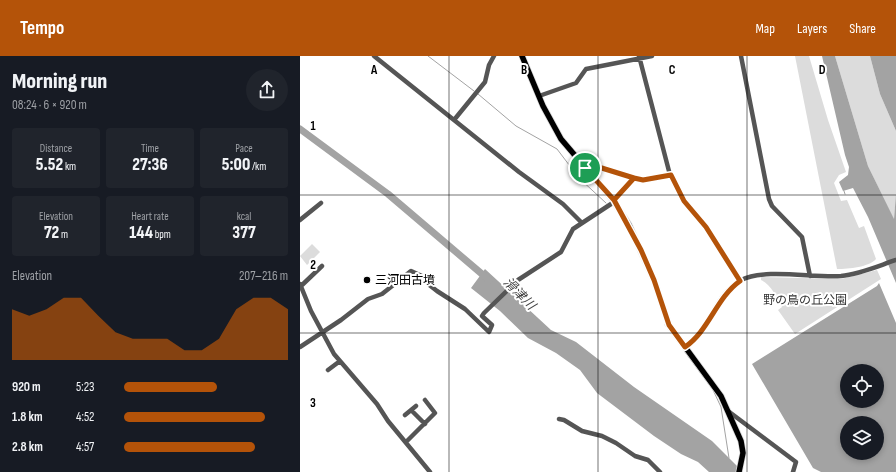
<!DOCTYPE html>
<meta charset="utf-8">
<style>
:root{--surface:#171b24;--page:#20242c;--text:#f1f3f6;--muted:#9ea1a6;--accent:#b45309}
body{margin:0;font-family:"Sofia Sans Condensed","Noto Sans JP",sans-serif;background:var(--page);color:var(--text);height:100vh;display:flex;flex-direction:column;font-size:15px;white-space:nowrap}
*{box-sizing:border-box;margin:0}
p{font-size:13px;color:var(--muted)}
.icon{flex:none;width:22px;height:22px;fill:none;stroke:currentColor;stroke-width:2;stroke-linecap:round;stroke-linejoin:round}
.map{position:relative;flex:1;overflow:hidden}
.drawer{display:flex;flex-direction:column;background:var(--surface);width:300px}
.drawer>*{flex:none}
.tools{position:absolute;left:540px;top:308px;display:grid;gap:8px}
.tools a{display:grid;place-items:center;width:44px;height:44px;border-radius:50%;background:var(--surface);box-shadow:0 2px 6px #0003;font-size:20px}
.pin{position:absolute;display:grid;place-items:center;width:34px;height:34px;color:#fff;margin:-17px;border:2px solid #fff;border-radius:50%;box-shadow:0 1px 4px #0007}
.round{display:grid;place-items:center;flex:none;width:42px;height:42px;border-radius:21px;background:var(--page)}
.headline{display:flex;align-items:center;justify-content:space-between;height:68px;padding:0 12px}
h1{font-size:22px;font-weight:800;line-height:30px}
.figures{display:grid;grid-template-columns:repeat(3,1fr);gap:6px;height:68px;padding:4px 12px}
.figures div{display:grid;align-content:center;border-radius:4px;background:var(--page);text-align:center}
.figures b{font-size:17px;font-weight:800}
.figures small{font-size:11px;font-weight:400}
.figures p{font-size:11px}
.chart{height:112px;padding:8px 12px}
.chart p{display:flex;justify-content:space-between}
.chart svg{width:100%;height:72px;margin-top:4px;fill:var(--accent);opacity:.7}
ul{padding:0 12px;list-style:none;font-size:13px}
li{display:grid;grid-template-columns:64px 48px 1fr;align-items:center;height:30px}
li i{height:10px;border-radius:5px;background:var(--accent)}
header{display:flex;align-items:center;gap:24px;box-sizing:border-box;height:56px;padding:0 20px;background:var(--accent);color:#fff}
header strong{font-size:19px}
nav{display:flex;gap:22px;margin-inline-start:auto;font-size:14px}
main{display:flex;flex:1;min-height:0}
.map>svg:first-child{display:block}
</style>
<header>
<strong>Tempo</strong>
<nav><a>Map</a><a>Layers</a><a>Share</a></nav>
</header>
<main>
<section class="drawer">
<div class="headline"><div><h1>Morning run</h1><p>08:24 · 6 × 920 m</p></div><a class="round"><svg class="icon" aria-label="share" viewBox="0 0 24 24"><path d="M12 15V3M7 8l5-5 5 5M5 13v7h14v-7"/></svg></a></div>
<div class="figures">
<div><p>Distance</p><b>5.52<small> km</small></b></div>
<div><p>Time</p><b>27:36</b></div>
<div><p>Pace</p><b>5:00<small> /km</small></b></div>
</div>
<div class="figures">
<div><p>Elevation</p><b>72<small> m</small></b></div>
<div><p>Heart rate</p><b>144<small> bpm</small></b></div>
<div><p>kcal</p><b>377</b></div>
</div>
<div class="chart"><p><span>Elevation</span>207–216 m</p>
<svg viewBox="0 0 160 44" preserveAspectRatio="none"><path d="M0 44V13L10 17L20 13L30 6L40 6L50 17L60 27L70 31L80 31L90 31L100 38L110 38L120 31L130 13L140 6L150 6L160 13V44z"/></svg>
</div>
<ul>
<li><b>920 m</b>5:23<i style="width:57%"></i></li>
<li><b>1.8 km</b>4:52<i style="width:86%"></i></li>
<li><b>2.8 km</b>4:57<i style="width:80%"></i></li>
</ul>
</section>
<div class="map">
<svg width="596" height="416" viewBox="0 0 596 416">
<rect width="100%" height="100%" fill="#fff"/>
<path fill="#dcdcdc" d="M495 0H509L528 64 546 116 539 119 534 127 541 145 547 144 559 172 564 170 576 203C569 211 549 213 537 213Z
M535 0H570L580 38 596 75V138L594 164 568 110Z
M12 188 20 196 7 209 0 200Z
M577 214 581 223 495 278 478 254 482 251C478 242 470 228 461 224V221L541 223Z"/>
<path fill="#a3a3a3" fill-rule="evenodd" d="M522 0H535L568 110 594 163 596 138V227L568 161 553 132 543 135 539 126 548 119 549 111 545 99Z
M570 0H596V75L580 38Z
M185 213 251 274 276 286 334 331 412 385 443 416H409L398 406 381 398 354 380 297 337 280 314 256 297 228 282 200 255 171 232Z
M579 227 596 267V416H521L513 412 452 308 577 230ZM547 315H577V345H547ZM547 367H577V397H547Z"/>
<g fill="none" stroke-linecap="round" stroke-linejoin="round">
<path stroke="#a3a3a3" stroke-width="1" d="M128 0 174 35
M178 38 216 70 257 93 279 122 306 147
M544 135 545 138
M365 269 413 334 421 351 429 402"/>
<path stroke="#a3a3a3" stroke-width="7" d="M0 73 88 138 189 224"/>
<g stroke="#dbdbdb" stroke-width="7">
<path id="major" d="M222 0 243 50 261 83 313 144 329 169 354 224 369 269 421 340 441 385 443 397 439 416"/>
</g>
<path stroke="#555" stroke-width="4.5" d="M74 0 219 116 263 148 281 166
M339 0 370 119 384 145 406 171 440 225
M441 0 469 143 472 150 502 181 510 220
M239 40 276 27 286 13 352 0
M154 64 185 26 189 9 194 0
M285 112 292 109 334 122
M0 164 21 147
M0 228 11 255 34 298 77 348 88 365 130 416
M1 230 22 210
M0 291 41 264 68 243 82 238 111 215 124 221 128 228 137 235 165 253 189 276 192 269 182 260 184 257 218 224 261 196 273 173 311 148 334 122 343 124 370 119
M385 291C409 275 415 238 441 224 465 212 513 222 541 220 560 218 578 210 596 204
M28 314 40 305
M111 354 125 368
M428 355 496 406 493 416
M105 359 116 350
M259 363 264 364 282 375 302 380 316 387 335 400 348 404 360 416
M106 386 135 357 125 344"/>
<use href="#major" stroke="#000" stroke-width="5.5"/>
</g>
<g fill="none" stroke-linecap="round" stroke-linejoin="round">
<g stroke="#fff" stroke-width="8">
<path id="route" d="M285 112 314 144 334 122 343 124 371 119 384 145 406 171 440 225C416 242 409 275 385 291L369 269 354 224 341 194 314 144 334 122 292 109 285 112"/>
</g>
<use href="#route" stroke="#b45309" stroke-width="5"/>
</g>
<path fill="none" stroke="#000" stroke-width="1" stroke-opacity="0.55" d="M149 0V416M298 0V416M447 0V416M0 139H596M0 277H596"/>
<circle fill="#000" stroke="#fff" stroke-width="1.5" cx="67" cy="224" r="4"/>
<g text-anchor="middle" stroke-width="4" stroke-linejoin="round" paint-order="stroke">
<g font-size="12" fill="#000" stroke="#fff" text-anchor="start">
<text x="75" y="228">三河田古墳</text>
</g>
<g font-size="12" fill="#333" stroke="#fff">
<text x="505" y="248">野の鳥の丘公園</text>
</g>
<g font-size="13" font-style="italic" fill="#444" stroke="#fff">
<text transform="translate(220 237) rotate(45)" y="5">滑津川</text>
</g>
</g>
<g font-size="13" text-anchor="middle" font-weight="bold" fill="#000" stroke="#fff" stroke-width="4" stroke-linejoin="round" paint-order="stroke">
<text x="74" y="18">A</text>
<text x="224" y="18">B</text>
<text x="372" y="18">C</text>
<text x="522" y="18">D</text>
<text x="13" y="74">1</text>
<text x="13" y="213">2</text>
<text x="13" y="351">3</text>
</g>
</svg>
<div class="tools">
<a><svg class="icon" aria-label="locate" viewBox="0 0 24 24"><circle cx="12" cy="12" r="6"/><path d="M12 2v4M12 18v4M2 12h4M18 12h4"/></svg></a>
<a><svg class="icon" aria-label="layers" viewBox="0 0 24 24"><path d="M12 4l9 5-9 5-9-5zM3 14l9 5 9-5"/></svg></a>
</div>
<div class="pin" style="left:285px;top:112px;background:#1e9e55"><svg class="icon" aria-label="arrive" viewBox="0 0 24 24"><path d="M6 21V4h12l-3 4 3 4H6"/></svg></div>
</div>
</main>
